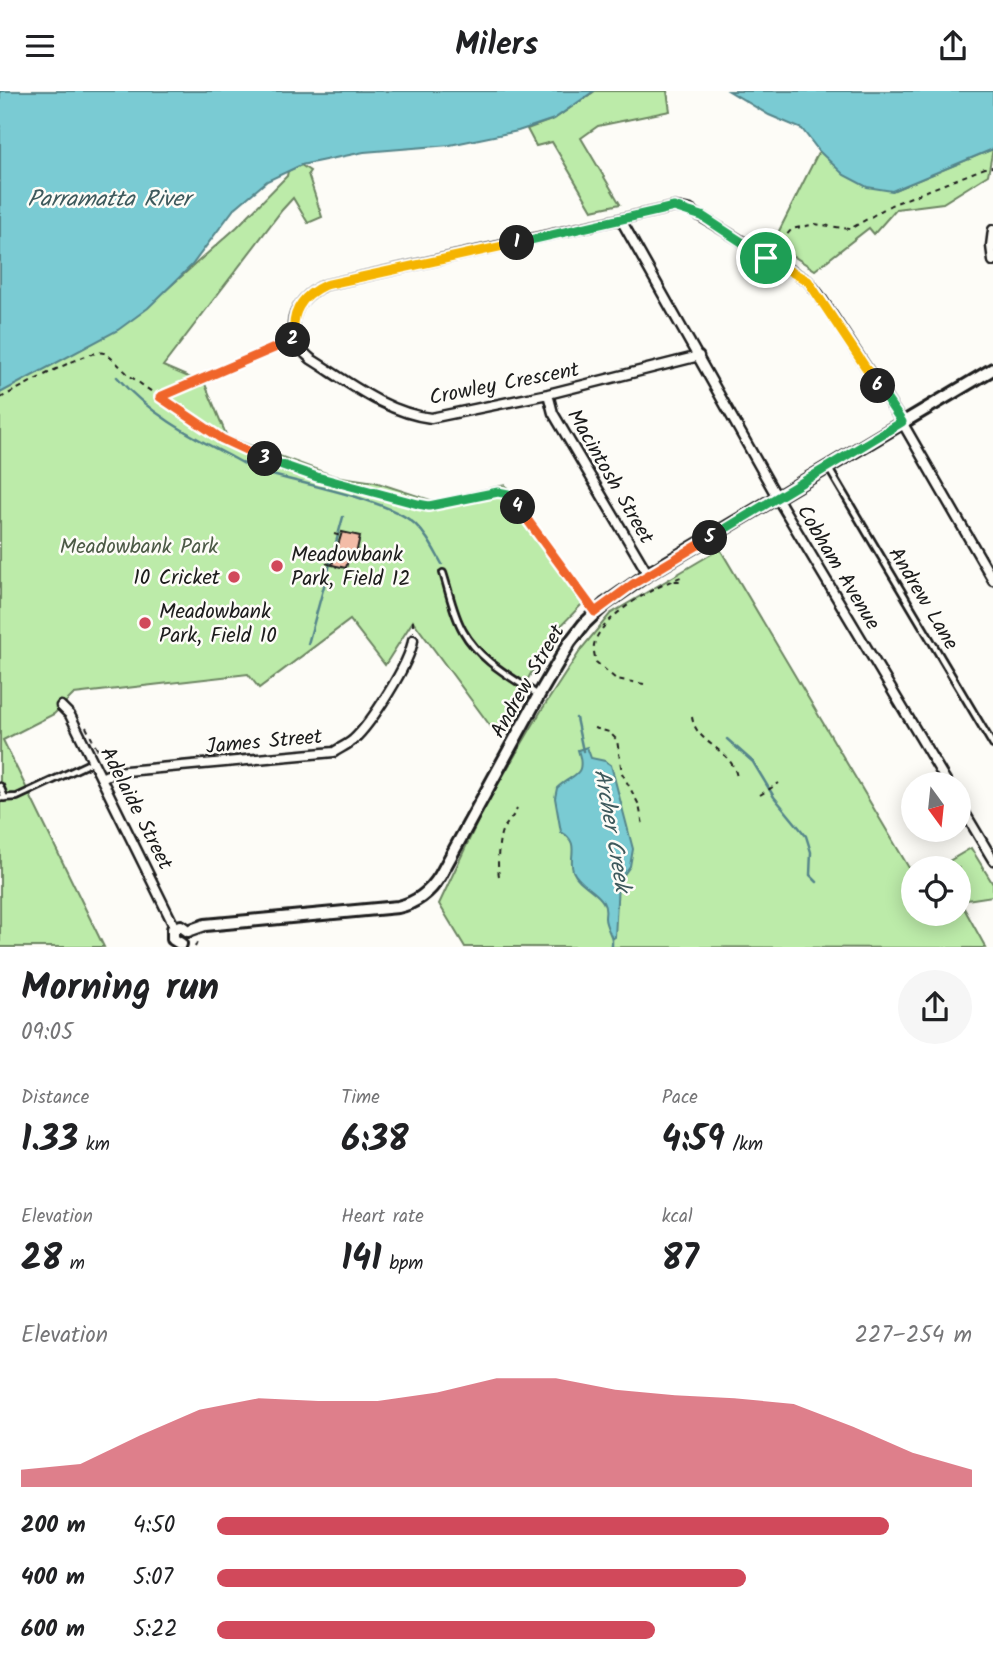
<!DOCTYPE html>
<meta charset="utf-8">
<style>
:root{--surface:#fff;--page:#f6f6f6;--text:#202124;--muted:#757577;--accent:#d1495b}
body{margin:0;font-family:Kalam,sans-serif;background:var(--page);color:var(--text);height:100vh;display:flex;flex-direction:column;font-size:26px;white-space:nowrap}
*{box-sizing:border-box;margin:0}
p{font-size:23px;color:var(--muted)}
.icon{flex:none;width:38px;height:38px;fill:none;stroke:currentColor;stroke-width:2;stroke-linecap:round;stroke-linejoin:round}
.map{position:relative;height:856px;overflow:hidden}
.drawer{display:flex;flex-direction:column;background:var(--surface);flex:1}
.drawer>*{flex:none}
.needle{width:46px;rotate:165deg}
.tools{position:absolute;left:901px;top:681px;display:grid;gap:14px}
.tools a{display:grid;place-items:center;width:70px;height:70px;border-radius:50%;background:var(--surface);box-shadow:0 4px 18px #0003;font-size:35px}
.pin{position:absolute;display:grid;place-items:center;width:60px;height:60px;color:#fff;margin:-30px;border:4px solid #fff;border-radius:50%;box-shadow:0 2px 7px #0007}
.km{position:absolute;width:35px;height:35px;margin:-18px;border-radius:50%;background:#222;color:#fff;font-size:19px;line-height:35px;text-align:center}
.round{display:grid;place-items:center;flex:none;width:74px;height:74px;border-radius:37px;background:var(--page)}
.overview{display:flex;align-items:center;justify-content:space-between;height:119px;padding:0 21px}
h1{font-size:38px;font-weight:700;line-height:52px}
.stats{display:grid;grid-template-columns:repeat(3,1fr);gap:10px;height:119px;padding:7px 21px}
.stats div{display:grid;align-content:center}
.stats b{font-size:35px;font-weight:700}
.stats small{font-size:19px;font-weight:400}
.stats p{font-size:19px}
.chart{height:196px;padding:14px 21px}
.chart p{display:flex;justify-content:space-between}
.chart svg{width:100%;height:126px;margin-top:7px;fill:var(--accent);opacity:.7}
ul{padding:0 21px;list-style:none;font-size:23px}
li{display:grid;grid-template-columns:112px 84px 1fr;align-items:center;height:52px}
li i{height:18px;border-radius:9px;background:var(--accent)}
header{display:flex;justify-content:space-between;align-items:center;height:91px;padding:0 21px;background:var(--surface);font-size:32px;font-weight:700}
.map>svg:first-child{display:block}
</style>
<header><svg class="icon" aria-label="menu" viewBox="0 0 24 24"><path d="M4 6h16M4 12h16M4 18h16"/></svg>Milers<svg class="icon" aria-label="share" viewBox="0 0 24 24"><path d="M12 15V3M7 8l5-5 5 5M5 13v7h14v-7"/></svg></header>
<div class="map">
<svg width="993" height="857" viewBox="0 0 993 857">
<rect width="100%" height="100%" fill="#fdfcf7"/>
<filter id="ink" filterUnits="userSpaceOnUse"><feTurbulence type="fractalNoise" baseFrequency=".0143" numOctaves="2"/><feDisplacementMap in="SourceGraphic" scale="14" xChannelSelector="R" yChannelSelector="G"/><feConvolveMatrix kernelMatrix="1 2 1 2 8 2 1 2 1" color-interpolation-filters="sRGB"/></filter>
<g filter="url(#ink)">
<path fill="#bceba9" stroke="#6c8462" stroke-width="2" fill-rule="evenodd" d="M595 0H667L670 20 598 35 581 47 620 113 592 119 552 51 536 55 527 38 554 28Z
M993 0 892 100 993 58 988 84 943 112 896 118 874 143 869 137 815 179 773 152 819 60Z
M301 74 310 80 308 83 322 126 308 132 293 107 282 119 163 275 205 293 227 346 334 385 375 391 433 410 505 394 587 508 552 544 497 644 413 530 385 574 350 529 259 597 248 583 74 603 54 623 3 649 104 856H0V284L165 200 237 136 287 85 288 80Z
M720 458 909 777 949 770 971 757 993 793V805L960 810 986 857 465 856 439 813 483 719 541 620 582 557 610 523ZM914 777H959V822H914Z"/>
<path fill="#7acbd3" stroke="#54858a" stroke-width="2" d="M0 0H594L554 28 518 40 450 54 364 61 301 74 267 90 234 118 192 174 148 217 118 239 0 302Z
M729 0H993V58L892 100 867 96 844 84 819 60 802 38 769 24Z
M587 656 591 667 605 670 611 674 633 758 630 775 618 792 615 846 612 848C610 842 605 833 605 827 605 821 607 818 603 811 596 799 579 794 573 780 568 765 581 752 561 741L555 707 557 697C572 682 587 687 578 659Z"/>
<g fill="none" stroke-linecap="round" stroke-linejoin="round">
<path stroke="#54858a" stroke-width="2.5" d="M117 286C147 321 189 344 230 365 239 370 249 376 259 380 298 393 386 407 415 433 427 444 434 459 442 473
M308 553 343 426
M576 627 583 660
M727 648 753 671 774 706 806 745 811 761 810 784 817 791
M612 846V857"/>
</g>
<path fill="#f3bca7" stroke="#1c1c1c" stroke-width="2" d="M342 441 360 445 355 468 349 466 346 477 332 474Z"/>
<g fill="none" stroke-linecap="round" stroke-linejoin="round">
<g stroke="#1c1c1c" stroke-width="10">
<path id="lane" d="M829 378 993 654
M443 482C449 500 453 523 463 540 479 569 511 586 538 604
M0 695 5 707
M0 707 17 706 92 671"/>
</g>
<g stroke="#1c1c1c" stroke-width="13">
<path id="street" d="M621 129 782 415 948 693
M993 139 991 155 993 170
M699 265 548 303 431 327C387 322 348 291 311 268 281 243 291 209 325 194L674 116 690 119 808 190 819 204 902 331 993 489
M548 303 553 322 648 483
M61 615 70 624 175 837
M101 687 115 681 334 661C340 657 347 654 353 649 371 633 410 572 413 549
M959 712 993 769"/>
</g>
<g stroke="#1c1c1c" stroke-width="16">
<path id="secondary" d="M188 840 205 834 398 816C416 812 430 801 440 785L539 604 570 551 584 533 605 513 648 483 993 278
M181 853 173 848V838L181 835 188 840"/>
</g>
<path stroke="#1c1c1c" stroke-width="2" stroke-dasharray="5 5" stroke-linecap="butt" d="M774 158 792 138 815 133 850 138 891 114 985 77 993 76
M160 306 203 337 251 362 317 386 394 408 429 415 498 401 508 403 588 513
M0 307C17 299 92 256 104 262 113 267 121 277 129 284 139 292 149 299 160 306L288 251
M334 443 341 445
M326 472 337 476
M413 530V541
M644 593 616 588 596 571C595 566 593 559 594 554 600 525 656 495 681 486L680 490H674
M692 626C696 654 731 656 737 686
M86 636 99 662
M594 637 609 641 617 649 622 682 639 714 643 734
M760 704 779 692
M499 785C497 775 498 746 503 738 508 731 513 726 517 718
M195 856 199 847"/>
<use href="#lane" stroke="#fdfcf7" stroke-width="4.5"/>
<use href="#street" stroke="#fdfcf7" stroke-width="8"/>
<use href="#secondary" stroke="#fdfcf7" stroke-width="10"/>
</g>
</g>
<g fill="none" stroke-linecap="round" stroke-linejoin="round" filter="url(#ink)">
<g stroke="#fff" stroke-width="14">
<path id="split-1" d="M517 152 674 116 702 125 766 167"/>
</g>
<g stroke="#fff" stroke-width="14">
<path id="split-2" d="M293 249 295 248C290 222 301 205 325 194L517 152"/>
</g>
<g stroke="#fff" stroke-width="14">
<path id="split-3" d="M265 368 222 348 160 306 293 249"/>
</g>
<g stroke="#fff" stroke-width="14">
<path id="split-4" d="M265 368 317 386 418 413 429 415 498 401 508 403 518 416"/>
</g>
<g stroke="#fff" stroke-width="14">
<path id="split-5" d="M518 416 595 521 633 493 710 447"/>
</g>
<g stroke="#fff" stroke-width="14">
<path id="split-6" d="M710 447 902 331 878 295"/>
</g>
<g stroke="#fff" stroke-width="14">
<path id="split-7" d="M766 167 808 190 878 295"/>
</g>
<use href="#split-1" stroke="#22a559" stroke-width="9"/>
<use href="#split-2" stroke="#f5b400" stroke-width="9"/>
<use href="#split-3" stroke="#f0652b" stroke-width="9"/>
<use href="#split-4" stroke="#22a559" stroke-width="9"/>
<use href="#split-5" stroke="#f0652b" stroke-width="9"/>
<use href="#split-6" stroke="#22a559" stroke-width="9"/>
<use href="#split-7" stroke="#f5b400" stroke-width="9"/>
</g>
<g fill="#d1495b" stroke="#fdfcf7" stroke-width="2.5">
<circle cx="277" cy="475" r="7"/>
<circle cx="234" cy="486" r="7"/>
<circle cx="145" cy="532" r="7"/>
</g>
<g text-anchor="middle" stroke-width="5" stroke-linejoin="round" paint-order="stroke">
<g font-size="21" fill="#1c1c1c" stroke="#fdfcf7">
<text transform="translate(504 292) rotate(-11)" y="7">Crowley Crescent</text>
<text transform="translate(611 385) rotate(60)" y="7">Macintosh Street</text>
<text transform="translate(839 476) rotate(59)" y="7">Cobham Avenue</text>
<text transform="translate(924 507) rotate(59)" y="7">Andrew Lane</text>
<text transform="translate(527 590) rotate(-60)" y="7">Andrew Street</text>
<text transform="translate(264 650) rotate(-5)" y="7">James Street</text>
<text transform="translate(137 717) rotate(63)" y="7">Adelaide Street</text>
</g>
<g font-size="21" fill="#4c5a46" stroke="#fdfcf7">
<text x="139" y="462">Meadowbank Park</text>
</g>
<g font-size="21" fill="#1c1c1c" stroke="#fdfcf7" text-anchor="start">
<text x="291" y="470">Meadowbank<tspan x="291" dy="24">Park, Field 12</tspan></text>
<text x="220" y="493" text-anchor="end">10 Cricket</text>
<text x="159" y="527">Meadowbank<tspan x="159" dy="24">Park, Field 10</tspan></text>
</g>
<g font-size="23" font-style="italic" fill="#3d595c" stroke="#fdfcf7">
<text x="109" y="115">Parramatta River</text>
<text transform="translate(613 739) rotate(80)" y="8">Archer Creek</text>
</g>
</g>
</svg>
<div class="tools">
<a><svg class="needle" viewBox="-14 -14 28 28"><path d="M0-13l5 13h-10z" fill="#e53935"/><path d="M0 13l5-13h-10z" fill="#757577"/></svg></a>
<a><svg class="icon" aria-label="locate" viewBox="0 0 24 24"><circle cx="12" cy="12" r="6"/><path d="M12 2v4M12 18v4M2 12h4M18 12h4"/></svg></a>
</div>
<div class="pin" style="left:766px;top:167px;background:#1e9e55"><svg class="icon" aria-label="arrive" viewBox="0 0 24 24"><path d="M6 21V4h12l-3 4 3 4H6"/></svg></div>
<b class="km" style="left:517px;top:152px">1</b>
<b class="km" style="left:293px;top:249px">2</b>
<b class="km" style="left:265px;top:368px">3</b>
<b class="km" style="left:518px;top:416px">4</b>
<b class="km" style="left:710px;top:447px">5</b>
<b class="km" style="left:878px;top:295px">6</b>
</div>
<section class="drawer">
<div class="overview"><div><h1>Morning run</h1><p>09:05</p></div><a class="round"><svg class="icon" aria-label="share" viewBox="0 0 24 24"><path d="M12 15V3M7 8l5-5 5 5M5 13v7h14v-7"/></svg></a></div>
<div class="stats">
<div><p>Distance</p><b>1.33<small> km</small></b></div>
<div><p>Time</p><b>6:38</b></div>
<div><p>Pace</p><b>4:59<small> /km</small></b></div>
</div>
<div class="stats">
<div><p>Elevation</p><b>28<small> m</small></b></div>
<div><p>Heart rate</p><b>141<small> bpm</small></b></div>
<div><p>kcal</p><b>87</b></div>
</div>
<div class="chart"><p><span>Elevation</span>227–254 m</p>
<svg viewBox="0 0 160 44" preserveAspectRatio="none"><path d="M0 44V38L10 36L20 26L30 17L40 13L50 14L60 14L70 11L80 6L90 6L100 10L110 12L120 13L130 15L140 23L150 32L160 38V44z"/></svg>
</div>
<ul>
<li><b>200 m</b>4:50<i style="width:89%"></i></li>
<li><b>400 m</b>5:07<i style="width:70%"></i></li>
<li><b>600 m</b>5:22<i style="width:58%"></i></li>
</ul>
</section>
